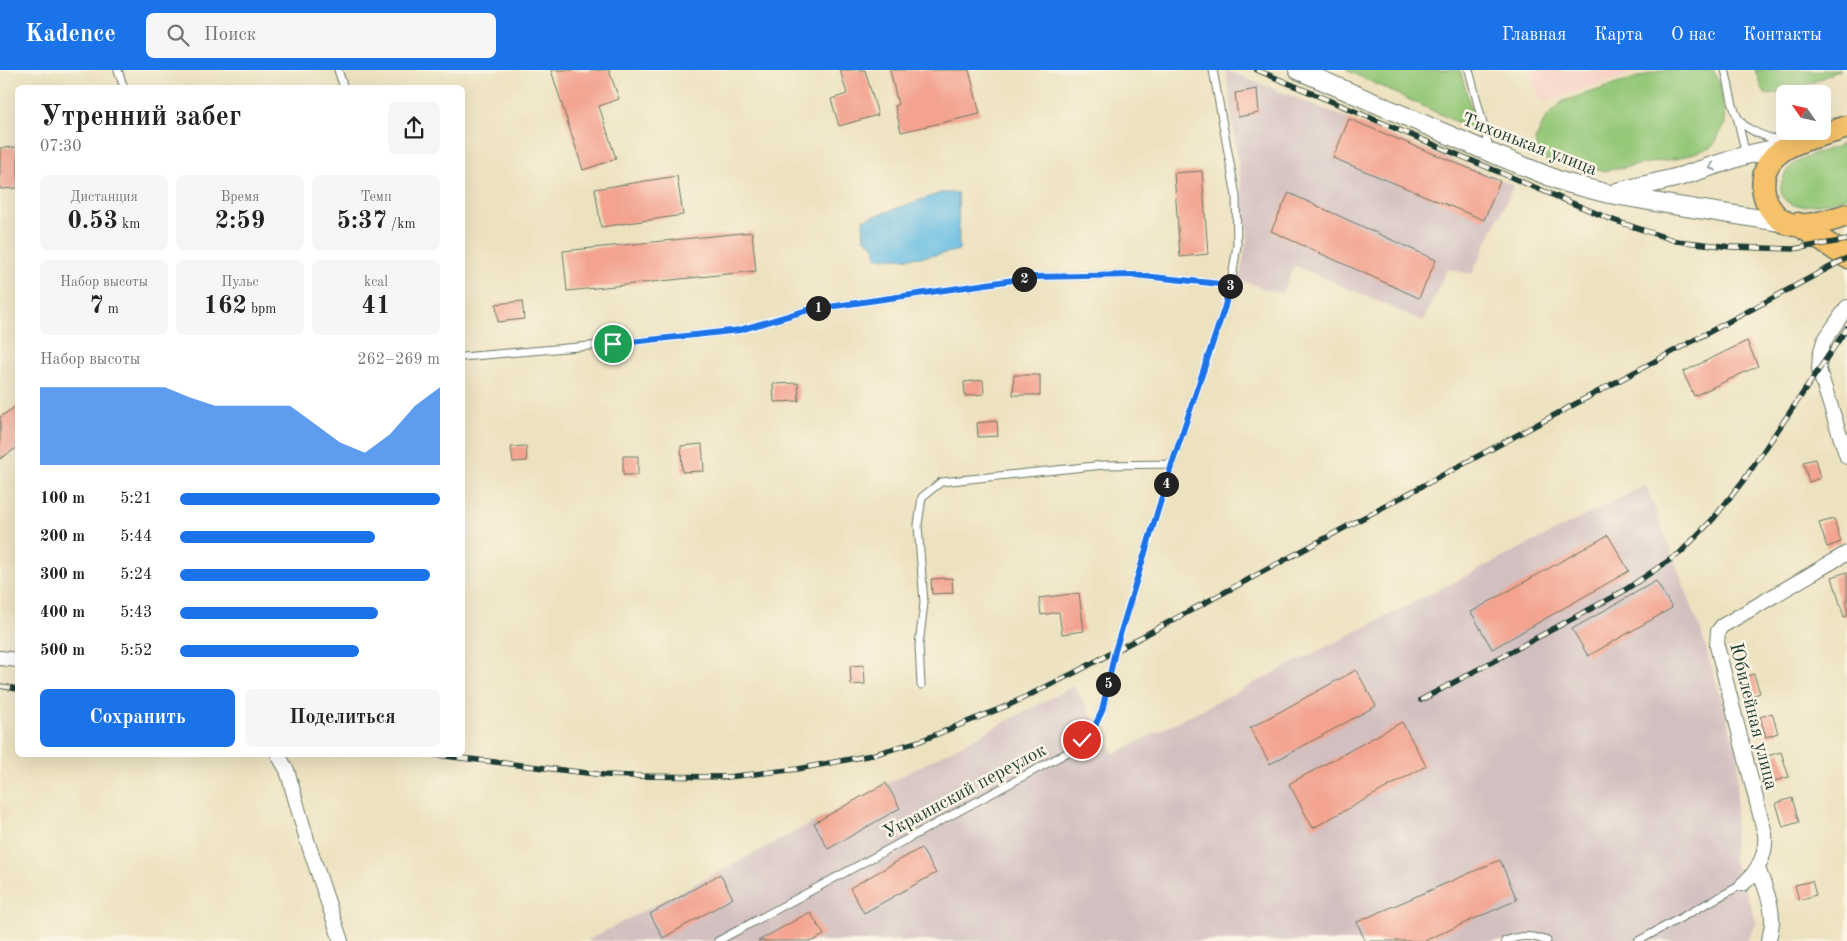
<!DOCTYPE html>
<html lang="ru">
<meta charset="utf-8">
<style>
:root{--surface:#fff;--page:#f6f6f6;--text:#222;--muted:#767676;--accent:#1a73e8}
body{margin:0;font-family:"Old Standard TT",serif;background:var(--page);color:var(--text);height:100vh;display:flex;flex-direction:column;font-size:19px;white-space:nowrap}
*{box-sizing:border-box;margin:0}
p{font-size:16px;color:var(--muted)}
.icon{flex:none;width:28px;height:28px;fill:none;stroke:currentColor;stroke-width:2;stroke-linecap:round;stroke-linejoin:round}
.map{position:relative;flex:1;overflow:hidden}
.panel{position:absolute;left:15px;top:15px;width:450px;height:672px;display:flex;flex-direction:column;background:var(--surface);border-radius:8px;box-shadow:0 5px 20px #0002}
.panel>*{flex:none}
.needle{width:32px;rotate:304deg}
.buttons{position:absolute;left:1776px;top:15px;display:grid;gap:10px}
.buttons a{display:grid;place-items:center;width:55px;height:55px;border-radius:8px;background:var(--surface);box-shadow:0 5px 20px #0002;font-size:25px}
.pin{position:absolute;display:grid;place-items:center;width:42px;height:42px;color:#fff;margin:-21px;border:2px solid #fff;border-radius:50%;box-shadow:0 1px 5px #0007}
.km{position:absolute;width:25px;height:25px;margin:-12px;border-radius:50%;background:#222;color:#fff;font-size:14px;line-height:25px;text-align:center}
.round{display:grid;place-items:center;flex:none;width:52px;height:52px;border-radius:8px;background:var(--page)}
.headline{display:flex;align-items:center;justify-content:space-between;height:85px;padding:0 25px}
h1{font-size:28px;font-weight:800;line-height:38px}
.stats{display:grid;grid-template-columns:repeat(3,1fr);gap:8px;height:85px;padding:5px 25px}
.stats div{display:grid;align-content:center;border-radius:8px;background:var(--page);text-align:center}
.stats b{font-size:25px;font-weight:800}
.stats small{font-size:14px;font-weight:400}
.stats p{font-size:14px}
.chart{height:140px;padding:10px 25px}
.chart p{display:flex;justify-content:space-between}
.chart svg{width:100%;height:90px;margin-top:5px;fill:var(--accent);opacity:.7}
.cta{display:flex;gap:10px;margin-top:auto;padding:10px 25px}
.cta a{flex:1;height:58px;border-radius:8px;background:var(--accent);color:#fff;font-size:20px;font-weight:800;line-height:58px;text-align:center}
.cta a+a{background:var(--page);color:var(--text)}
ul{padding:0 25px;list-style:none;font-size:16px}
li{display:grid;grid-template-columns:80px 60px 1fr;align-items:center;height:38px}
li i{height:12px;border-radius:6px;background:var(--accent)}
header{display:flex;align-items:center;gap:30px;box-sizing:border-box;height:70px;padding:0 25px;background:var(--accent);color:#fff}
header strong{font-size:24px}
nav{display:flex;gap:28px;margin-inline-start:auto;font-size:18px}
.search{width:350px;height:45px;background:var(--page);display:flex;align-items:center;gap:12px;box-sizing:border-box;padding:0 18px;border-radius:8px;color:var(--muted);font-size:19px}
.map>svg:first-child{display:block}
</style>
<header>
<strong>Kadence</strong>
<div class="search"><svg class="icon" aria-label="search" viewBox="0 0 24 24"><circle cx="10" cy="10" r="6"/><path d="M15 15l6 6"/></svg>Поиск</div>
<nav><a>Главная</a><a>Карта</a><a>О нас</a><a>Контакты</a></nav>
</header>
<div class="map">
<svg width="1847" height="871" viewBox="0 0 1847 871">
<rect width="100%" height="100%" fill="#fcf5e5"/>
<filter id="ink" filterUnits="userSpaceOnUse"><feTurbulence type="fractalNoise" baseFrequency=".02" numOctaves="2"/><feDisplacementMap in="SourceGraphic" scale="10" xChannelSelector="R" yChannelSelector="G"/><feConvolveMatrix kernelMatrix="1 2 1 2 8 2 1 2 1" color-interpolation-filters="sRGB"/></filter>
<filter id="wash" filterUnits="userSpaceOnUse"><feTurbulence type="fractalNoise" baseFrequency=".0096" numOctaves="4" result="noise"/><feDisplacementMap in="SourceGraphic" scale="20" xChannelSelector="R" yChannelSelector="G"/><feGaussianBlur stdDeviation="1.12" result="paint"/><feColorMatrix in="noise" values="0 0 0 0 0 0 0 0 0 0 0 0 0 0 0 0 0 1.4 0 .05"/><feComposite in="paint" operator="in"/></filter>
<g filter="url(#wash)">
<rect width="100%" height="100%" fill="#ede2c0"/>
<path fill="#f7d1c8" d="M1530 0H1643L1541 33Z"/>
<path fill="#d2bfc0" d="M1226 0 1514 115 1472 204 1447 199 1423 251 1294 195 1282 224 1239 210 1248 166Z
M1646 415 1700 558 1739 689 1733 788 1757 853 1747 871H586L1074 616 1114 684Z"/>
<path fill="#95c879" stroke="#5a8256" d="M1346 0H1460L1478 62Z
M1661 0H1713L1720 15 1725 53 1715 73 1709 78 1679 88 1602 101 1545 90 1538 85 1535 70 1545 49 1563 31Z
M1755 0H1840C1816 10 1792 24 1765 24Z
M1847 73V127C1830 131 1781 149 1781 118 1781 112 1785 101 1790 97 1799 88 1833 78 1847 73Z"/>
<path fill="#66bde3" stroke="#427d8c" d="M941 123H958L959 180C930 187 906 190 876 187L874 175 864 168 863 150Z"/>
<g id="blocks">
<path fill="#f3a38f" d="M551 0H609L619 29 599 36 616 89 583 100Z
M840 0H865L878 45 839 56 831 29 847 24Z
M890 0H969L980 44 901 62 895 36 898 35Z
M1257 19 1259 43 1238 47 1235 23Z
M1349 49 1500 111 1484 150 1333 88Z
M18 77V118L0 119V78Z
M1202 101 1208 184 1180 187 1174 103Z
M677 106 683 145 601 157 595 119Z
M1289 123 1436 190 1419 228 1271 161Z
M752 162 756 201 567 221 563 181Z
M522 231 524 249 498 252 496 234Z
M1747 271 1758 296 1694 326 1683 302Z
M1014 305H1040V325H1013Z
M983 310 984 324 965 326 964 312Z
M798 313 799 331 774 332 773 314Z
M18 335V377L0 389V347Z
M997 351 998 366 978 367 977 353Z
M702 374 704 401 682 402 681 376Z
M526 376 527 391 513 392 511 377Z
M623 386H638V405H623Z
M1815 389 1820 408 1809 412 1803 392Z
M1834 449 1841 472 1827 477 1819 453Z
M1608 465 1629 501 1492 579 1471 542Z
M1847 502V546L1844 547 1832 507Z
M952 508 953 523 932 524 931 509Z
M1656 511 1672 538 1588 586 1572 559Z
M1079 523 1084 561 1062 564 1059 542 1041 545 1039 528Z
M864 595 865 614 851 615 850 596Z
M1356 600 1376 636 1270 694 1250 658Z
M1754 604 1760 623 1749 627 1743 607Z
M1772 643 1778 663 1766 667 1760 647Z
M1402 652 1426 696 1313 758 1289 714Z
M1781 682 1789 707 1774 711 1767 686Z
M886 713 900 738 828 779 814 753Z
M1792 728 1799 752 1783 757 1776 733Z
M921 778 936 803 864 843 850 818Z
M1500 790 1517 830 1424 871H1365L1357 852Z
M720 804 733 828 663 868 650 844Z
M1812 811 1816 825 1799 830 1795 815Z
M810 842 824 865 813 871H758Z"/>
</g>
</g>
<g filter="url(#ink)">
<use href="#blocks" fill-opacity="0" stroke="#677765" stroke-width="1"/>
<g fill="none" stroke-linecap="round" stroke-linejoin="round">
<g stroke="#677765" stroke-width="9">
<path id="service" d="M118 0 124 18
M338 0 344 18
M1469 0 1490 81
M1725 0C1729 12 1731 35 1737 46 1745 62 1768 67 1783 72
M1737 47 1746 85
M462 287 613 274 740 260 808 240 1034 207 1134 205 1231 215
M921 615 919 575 924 533 918 455 922 427 941 412 1104 395 1172 394
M718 871 1072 680 1093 660 1102 641 1115 581 1172 394 1225 236 1231 215 1237 175 1236 126 1213 0
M1505 871C1521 865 1532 865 1547 871
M1638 871 1743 814"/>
</g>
<g stroke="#677765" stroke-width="16">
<path id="minor" d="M1847 237 1824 271 1820 284 1819 300 1847 387
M0 588 18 590
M278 685 287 700 307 770 341 871
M1758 798C1767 823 1778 845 1768 871
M1743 814C1758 801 1767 785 1765 764L1717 576 1718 561 1722 556 1847 483"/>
</g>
<g stroke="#677765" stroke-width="20">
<path id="tertiary" d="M1298 0 1491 83 1563 112 1609 124 1666 134 1787 153
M1617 122 1679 107 1746 85 1787 76"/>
</g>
<g stroke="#677765" stroke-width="25">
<path id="primary" d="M1847 57C1825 65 1794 69 1776 85 1755 104 1761 141 1787 153 1803 160 1832 150 1847 145
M1798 154 1847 187"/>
</g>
<use href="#service" stroke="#fff" stroke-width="7"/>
<use href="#minor" stroke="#fff" stroke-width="14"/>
<use href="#tertiary" stroke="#fff" stroke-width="18"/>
<use href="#primary" stroke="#f5c16b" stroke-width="22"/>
<g stroke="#1f3d34" stroke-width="5.5">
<path id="rail" d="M1257 0 1610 149 1676 171 1732 177 1793 179 1847 170
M0 616 18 619
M1421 630 1622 522 1680 483 1714 448 1746 407 1847 258
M436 685 604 705 634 706 727 707 798 699 872 685 920 671 1009 635 1076 602 1847 188"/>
</g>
<use href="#rail" stroke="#fcf5e5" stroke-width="4" stroke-dasharray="11" stroke-linecap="butt"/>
</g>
<defs><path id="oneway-chevron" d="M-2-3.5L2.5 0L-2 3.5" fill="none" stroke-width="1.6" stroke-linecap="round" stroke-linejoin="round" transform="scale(1.25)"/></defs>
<use stroke="#8f9e9a" href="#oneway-chevron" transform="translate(1712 97) rotate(162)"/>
</g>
<g fill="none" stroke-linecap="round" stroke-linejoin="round" filter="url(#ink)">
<g stroke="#fff" stroke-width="10">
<path id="route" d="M613 274 740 260 808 240 1034 207 1134 205 1230 215 1225 236 1172 394 1115 581 1102 641 1093 660 1082 670"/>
</g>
<use href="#route" stroke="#1a73e8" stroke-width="6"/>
</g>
<g text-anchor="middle" stroke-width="5" stroke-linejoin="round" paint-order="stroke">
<g font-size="19" fill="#1f3d34" stroke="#fcf5e5">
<text transform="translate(1530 73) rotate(21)" y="7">Тихонькая улица</text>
<text transform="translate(1755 646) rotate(76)" y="7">Юбилейная улица</text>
<text transform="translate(964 720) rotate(-28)" y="7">Украинский переулок</text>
</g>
</g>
</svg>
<div class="buttons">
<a><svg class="needle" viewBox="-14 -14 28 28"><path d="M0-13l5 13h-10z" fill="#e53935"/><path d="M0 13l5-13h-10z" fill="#767676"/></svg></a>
</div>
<div class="pin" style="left:613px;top:274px;background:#1e9e55"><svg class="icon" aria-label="arrive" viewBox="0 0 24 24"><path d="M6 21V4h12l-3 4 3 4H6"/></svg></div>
<div class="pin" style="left:1082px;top:670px;background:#d93025"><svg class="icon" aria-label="check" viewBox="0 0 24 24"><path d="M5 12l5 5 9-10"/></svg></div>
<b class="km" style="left:818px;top:238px">1</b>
<b class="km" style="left:1024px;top:209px">2</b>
<b class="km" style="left:1230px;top:216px">3</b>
<b class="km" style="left:1166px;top:414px">4</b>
<b class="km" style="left:1108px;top:614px">5</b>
<section class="panel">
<div class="headline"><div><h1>Утренний забег</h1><p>07:30</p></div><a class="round"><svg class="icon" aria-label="share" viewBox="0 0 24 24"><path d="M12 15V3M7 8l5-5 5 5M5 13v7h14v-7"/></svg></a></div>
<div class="stats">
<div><p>Дистанция</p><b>0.53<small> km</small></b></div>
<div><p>Время</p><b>2:59</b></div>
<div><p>Темп</p><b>5:37<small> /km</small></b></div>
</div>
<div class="stats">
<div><p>Набор высоты</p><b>7<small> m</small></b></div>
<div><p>Пульс</p><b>162<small> bpm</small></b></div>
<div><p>kcal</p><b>41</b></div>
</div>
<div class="chart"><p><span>Набор высоты</span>262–269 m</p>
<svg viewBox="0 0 160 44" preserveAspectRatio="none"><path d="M0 44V6L10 6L20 6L30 6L40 6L50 6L60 11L70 15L80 15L90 15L100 15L110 24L120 33L130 38L140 29L150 15L160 6V44z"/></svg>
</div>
<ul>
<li><b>100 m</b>5:21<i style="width:100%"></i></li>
<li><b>200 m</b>5:44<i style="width:75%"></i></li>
<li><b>300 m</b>5:24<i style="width:96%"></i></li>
<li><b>400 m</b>5:43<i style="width:76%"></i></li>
<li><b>500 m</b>5:52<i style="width:69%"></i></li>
</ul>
<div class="cta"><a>Сохранить</a><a>Поделиться</a></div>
</section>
</div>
